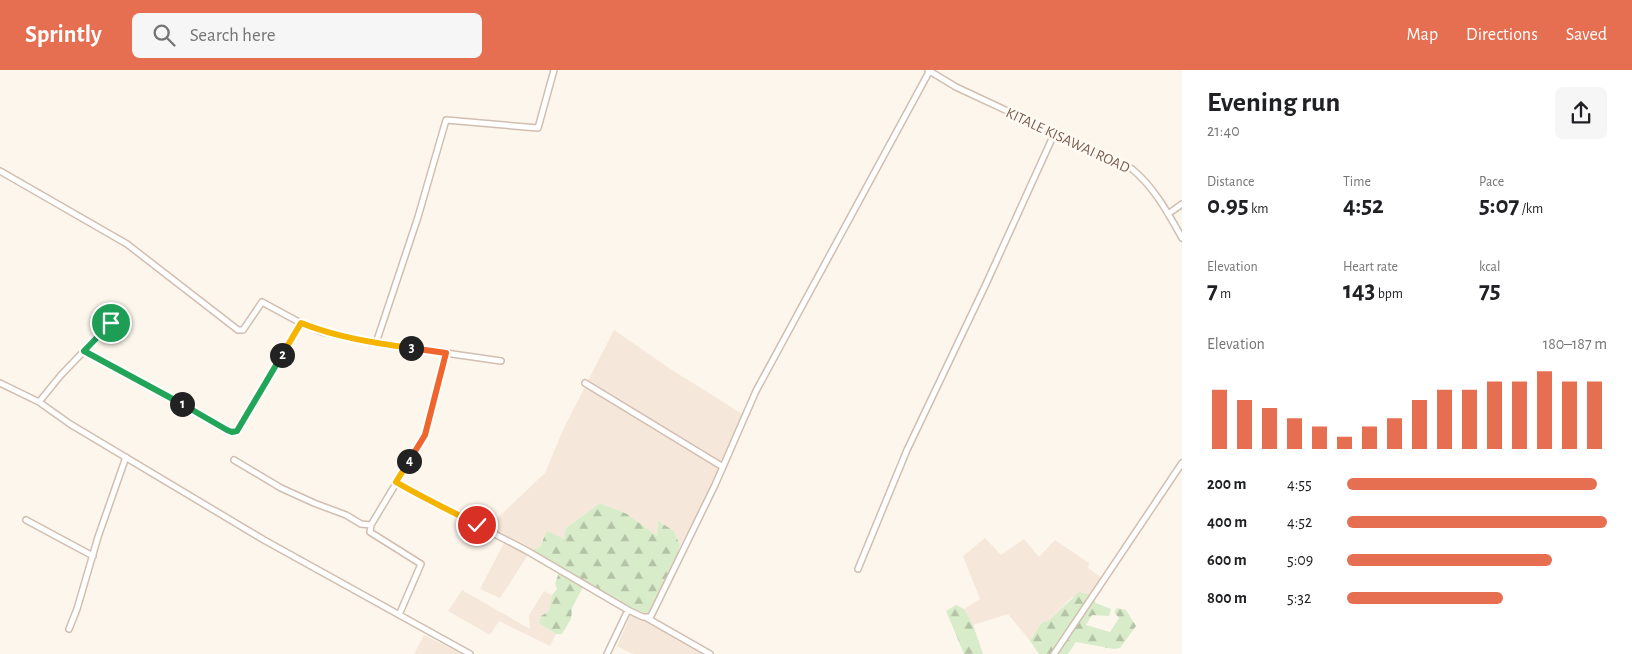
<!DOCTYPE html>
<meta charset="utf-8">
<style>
:root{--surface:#fff;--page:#f6f6f6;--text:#202124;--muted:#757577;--accent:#e76f51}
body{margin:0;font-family:"Alegreya Sans",sans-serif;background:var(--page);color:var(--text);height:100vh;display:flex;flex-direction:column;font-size:19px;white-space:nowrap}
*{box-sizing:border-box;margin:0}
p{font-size:16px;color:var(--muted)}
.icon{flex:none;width:28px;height:28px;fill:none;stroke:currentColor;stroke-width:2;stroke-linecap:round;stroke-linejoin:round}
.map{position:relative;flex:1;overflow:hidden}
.drawer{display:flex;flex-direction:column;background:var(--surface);width:450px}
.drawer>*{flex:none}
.pin{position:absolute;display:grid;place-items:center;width:42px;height:42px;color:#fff;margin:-21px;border:2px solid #fff;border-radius:50%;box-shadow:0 1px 5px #0007}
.km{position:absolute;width:25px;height:25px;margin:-12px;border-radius:50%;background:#222;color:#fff;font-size:14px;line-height:25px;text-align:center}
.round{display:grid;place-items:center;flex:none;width:52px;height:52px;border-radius:8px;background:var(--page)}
.head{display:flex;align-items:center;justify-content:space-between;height:85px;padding:0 25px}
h1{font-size:28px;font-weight:700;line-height:38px}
.metrics{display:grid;grid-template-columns:repeat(3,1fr);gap:8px;height:85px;padding:5px 25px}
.metrics div{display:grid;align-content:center}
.metrics b{font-size:25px;font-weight:700}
.metrics small{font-size:14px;font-weight:400}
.metrics p{font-size:14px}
.chart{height:140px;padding:10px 25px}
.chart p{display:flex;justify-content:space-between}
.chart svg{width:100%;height:90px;margin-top:5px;stroke:var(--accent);stroke-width:6}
ul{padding:0 25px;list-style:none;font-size:16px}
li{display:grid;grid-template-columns:80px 60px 1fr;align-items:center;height:38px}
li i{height:12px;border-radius:6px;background:var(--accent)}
header{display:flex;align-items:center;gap:30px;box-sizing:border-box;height:70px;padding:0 25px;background:var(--accent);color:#fff}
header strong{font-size:24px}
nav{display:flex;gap:28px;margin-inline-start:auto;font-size:18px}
.search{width:350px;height:45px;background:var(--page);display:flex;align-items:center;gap:12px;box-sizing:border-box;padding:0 18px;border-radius:8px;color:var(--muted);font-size:19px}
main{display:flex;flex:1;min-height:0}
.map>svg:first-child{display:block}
</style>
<header>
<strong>Sprintly</strong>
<div class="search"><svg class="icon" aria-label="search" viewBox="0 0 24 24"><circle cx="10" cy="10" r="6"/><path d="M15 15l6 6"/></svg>Search here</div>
<nav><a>Map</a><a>Directions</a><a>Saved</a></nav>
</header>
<main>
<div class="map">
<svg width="1182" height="584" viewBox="0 0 1182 584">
<defs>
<pattern id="forest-firs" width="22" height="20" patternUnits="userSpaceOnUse" patternTransform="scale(1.25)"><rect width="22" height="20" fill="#d8ecc9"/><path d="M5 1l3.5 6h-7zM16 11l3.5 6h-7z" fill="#b4c2a5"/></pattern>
</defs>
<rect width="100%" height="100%" fill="#fdf6ec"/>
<path fill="#f5e8da" d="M614 260 672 300 744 345 710 420 680 476 674 461 658 451 657 466 627 444 600 433 566 458 564 469H543L540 477 532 480 487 458 545 403 563 360Z
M985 468 1001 485 1024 469 1039 487 1055 470 1089 493 1088 498 1102 508 1091 525 1072 527 1048 551 1042 552 1030 571 1008 544 973 555 964 539 980 529 963 486Z
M505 471 528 485 500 528 480 519Z
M462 520 530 559 529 545 544 521 552 525 549 541 541 546 539 553 556 564 550 576 499 551 490 565 448 541Z
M631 544 673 565 703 584H633L617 576Z
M424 565 462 584H414Z"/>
<path fill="url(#forest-firs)" d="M600 433 627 444 657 466 658 451 674 461 680 476 674 494 649 545 626 535 532 480 540 477 547 461 564 469 566 458Z
M559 503 583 517 572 538 571 549 562 564H556L539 553 541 546 549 541 552 525 557 519 555 513Z
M1079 522 1091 525 1096 533 1111 539 1109 546 1092 545 1086 555 1110 562 1119 548 1114 542 1117 538 1126 540 1136 556 1120 578 1114 579 1076 572 1068 584H1039L1030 571 1042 552 1048 551Z
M956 535 964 539 973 555 983 584H964L946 541Z"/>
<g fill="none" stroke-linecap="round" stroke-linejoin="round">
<g stroke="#d1beb0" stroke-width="8">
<path id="minor" d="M928 0 956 17 1132 99C1154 117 1168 143 1182 168
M0 101 127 174 238 260H243L262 232 297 251 322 262 376 273 501 291
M1168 144 1182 134
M376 273 418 147 446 50 538 58 554 0
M84 281 232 362 237 361 243 352 301 253
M0 313 39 332 70 354 264 470 470 584
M585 313 723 397
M39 332 61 305 111 253
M234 390 281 418 314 433 346 445 361 454 371 455
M396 412C439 438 485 458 529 482 562 501 595 521 628 540L643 547H650L652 544 715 415 756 321 929 2
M26 450 93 486
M858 499 907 380 986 214 1055 62
M399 545 421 494 370 462 371 455 425 365 446 283
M647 548 710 584
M69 559 77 539 98 467 126 387
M607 584 628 540
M1054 584 1182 393"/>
</g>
<use href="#minor" stroke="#fff" stroke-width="5"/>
</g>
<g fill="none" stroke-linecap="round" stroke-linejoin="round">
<g stroke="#fff" stroke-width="10">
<path id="split-1" d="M111 253 84 281 182 334"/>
</g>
<g stroke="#fff" stroke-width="10">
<path id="split-2" d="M182 334 227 360 232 362 237 361 282 285"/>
</g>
<g stroke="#fff" stroke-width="10">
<path id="split-3" d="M282 285 301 253C336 267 374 273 411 278"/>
</g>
<g stroke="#fff" stroke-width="10">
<path id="split-4" d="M409 391 425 365 446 283 411 278"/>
</g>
<g stroke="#fff" stroke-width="10">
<path id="split-5" d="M409 391 396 412C423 428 450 440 477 455"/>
</g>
<use href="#split-1" stroke="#22a559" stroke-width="6"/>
<use href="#split-2" stroke="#22a559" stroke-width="6"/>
<use href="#split-3" stroke="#f5b400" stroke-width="6"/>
<use href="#split-4" stroke="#f0652b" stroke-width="6"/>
<use href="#split-5" stroke="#f5b400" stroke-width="6"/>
</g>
<g text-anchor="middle" stroke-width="5" stroke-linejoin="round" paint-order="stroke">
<g font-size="15" fill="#7a5c4d" stroke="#fffaf3">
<text transform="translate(1068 70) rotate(25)" y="5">KITALE KISAWAI ROAD</text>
</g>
</g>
</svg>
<div class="pin" style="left:111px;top:253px;background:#1e9e55"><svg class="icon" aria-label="arrive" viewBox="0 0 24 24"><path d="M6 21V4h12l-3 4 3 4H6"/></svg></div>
<div class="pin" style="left:477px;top:455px;background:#d93025"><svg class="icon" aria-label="check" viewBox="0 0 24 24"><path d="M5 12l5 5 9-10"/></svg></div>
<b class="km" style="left:182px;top:334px">1</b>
<b class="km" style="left:282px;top:285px">2</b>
<b class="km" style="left:411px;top:278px">3</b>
<b class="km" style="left:409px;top:391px">4</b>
</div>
<section class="drawer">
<div class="head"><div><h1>Evening run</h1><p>21:40</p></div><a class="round"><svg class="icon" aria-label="share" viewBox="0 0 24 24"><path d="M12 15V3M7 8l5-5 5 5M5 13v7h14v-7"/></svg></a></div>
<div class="metrics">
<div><p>Distance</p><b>0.95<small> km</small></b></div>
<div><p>Time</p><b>4:52</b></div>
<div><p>Pace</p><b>5:07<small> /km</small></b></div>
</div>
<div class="metrics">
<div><p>Elevation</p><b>7<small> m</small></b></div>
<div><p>Heart rate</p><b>143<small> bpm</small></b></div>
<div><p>kcal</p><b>75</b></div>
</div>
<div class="chart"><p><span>Elevation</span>180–187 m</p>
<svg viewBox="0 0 160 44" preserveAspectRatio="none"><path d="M5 44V15M15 44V20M25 44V24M35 44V29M45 44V33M55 44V38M65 44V33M75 44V29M85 44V20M95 44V15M105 44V15M115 44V11M125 44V11M135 44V6M145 44V11M155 44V11"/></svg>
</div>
<ul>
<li><b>200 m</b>4:55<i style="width:96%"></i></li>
<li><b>400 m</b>4:52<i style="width:100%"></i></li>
<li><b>600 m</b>5:09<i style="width:79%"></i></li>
<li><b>800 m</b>5:32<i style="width:60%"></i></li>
</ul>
</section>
</main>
